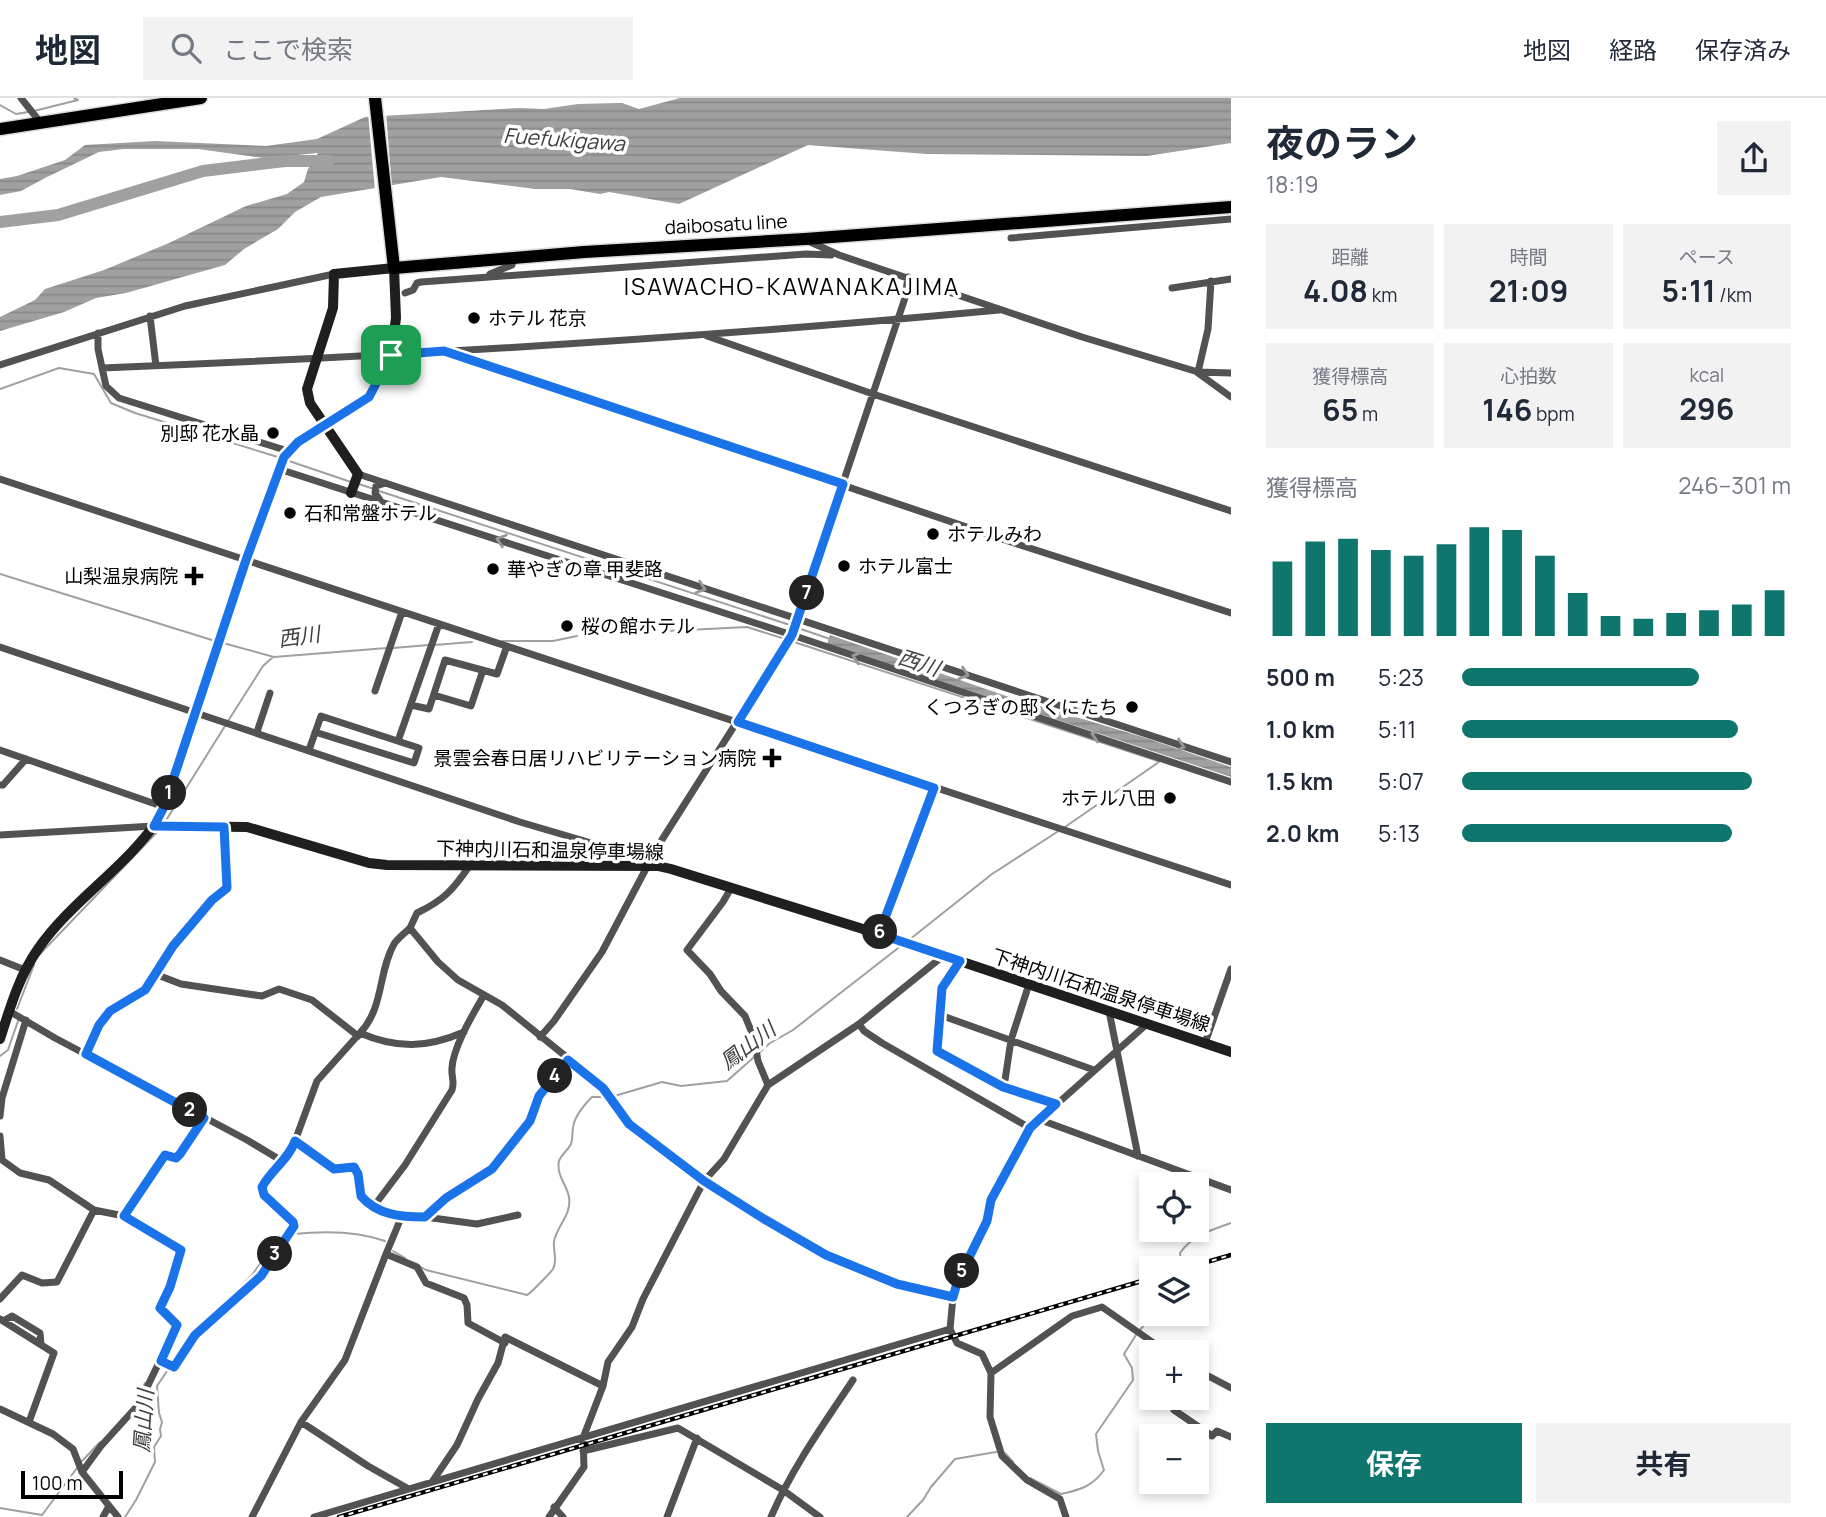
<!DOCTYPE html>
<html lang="ja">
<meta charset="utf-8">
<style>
:root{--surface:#fff;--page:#f2f2f3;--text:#1f2937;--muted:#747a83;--line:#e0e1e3;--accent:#0f766e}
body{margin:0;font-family:Manrope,"Noto Sans JP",sans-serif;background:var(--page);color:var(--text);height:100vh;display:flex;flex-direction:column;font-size:26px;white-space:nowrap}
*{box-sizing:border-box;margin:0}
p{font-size:23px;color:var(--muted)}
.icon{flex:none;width:38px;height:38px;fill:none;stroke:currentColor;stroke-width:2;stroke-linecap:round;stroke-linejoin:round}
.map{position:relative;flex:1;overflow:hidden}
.sheet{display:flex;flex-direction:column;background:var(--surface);width:595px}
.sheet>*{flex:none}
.tools{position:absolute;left:1139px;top:1074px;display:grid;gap:14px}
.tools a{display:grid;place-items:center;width:70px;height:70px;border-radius:0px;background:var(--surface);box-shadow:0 4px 10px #0003;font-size:35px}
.scale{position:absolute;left:21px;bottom:18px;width:102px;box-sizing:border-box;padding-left:7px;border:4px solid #000;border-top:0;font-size:19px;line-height:24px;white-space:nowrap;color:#000;-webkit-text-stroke:5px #fff;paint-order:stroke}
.pin{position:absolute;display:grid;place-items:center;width:60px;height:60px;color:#fff;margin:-30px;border-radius:14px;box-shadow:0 4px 10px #0006}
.km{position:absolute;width:35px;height:35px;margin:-18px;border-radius:50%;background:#222;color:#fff;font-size:19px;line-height:35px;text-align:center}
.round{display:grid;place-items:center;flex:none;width:74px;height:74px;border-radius:0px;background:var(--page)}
.summary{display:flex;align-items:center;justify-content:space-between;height:119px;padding:0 35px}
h1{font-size:38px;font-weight:700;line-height:52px}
.stats{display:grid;grid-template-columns:repeat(3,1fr);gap:10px;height:119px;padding:7px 35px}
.stats div{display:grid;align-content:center;border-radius:0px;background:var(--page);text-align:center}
.stats b{font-size:30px;font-weight:700}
.stats small{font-size:19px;font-weight:400}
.stats p{font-size:19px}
.chart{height:196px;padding:14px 35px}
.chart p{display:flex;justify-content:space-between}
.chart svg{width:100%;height:126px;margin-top:7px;stroke:var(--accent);stroke-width:6}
.cta{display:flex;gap:14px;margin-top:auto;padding:14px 35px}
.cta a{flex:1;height:80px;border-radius:0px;background:var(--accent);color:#fff;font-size:28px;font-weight:700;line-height:80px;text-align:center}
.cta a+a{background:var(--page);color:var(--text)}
ul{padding:0 35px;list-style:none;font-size:23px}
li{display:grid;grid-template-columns:112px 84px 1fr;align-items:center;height:52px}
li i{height:18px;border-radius:9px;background:var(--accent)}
header{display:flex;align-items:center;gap:42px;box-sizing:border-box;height:98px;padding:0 35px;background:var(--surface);border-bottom:2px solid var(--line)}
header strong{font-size:33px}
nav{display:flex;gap:38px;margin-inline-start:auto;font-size:24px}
.search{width:490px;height:63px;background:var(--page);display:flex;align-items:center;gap:18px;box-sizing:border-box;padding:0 24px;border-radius:0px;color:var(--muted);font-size:26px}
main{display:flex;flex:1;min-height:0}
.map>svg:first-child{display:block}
</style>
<header>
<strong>地図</strong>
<div class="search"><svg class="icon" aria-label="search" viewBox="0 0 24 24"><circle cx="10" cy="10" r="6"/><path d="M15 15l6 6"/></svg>ここで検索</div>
<nav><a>地図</a><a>経路</a><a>保存済み</a></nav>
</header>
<main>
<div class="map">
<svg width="1231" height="1419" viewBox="0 0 1231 1419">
<defs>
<pattern id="water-rules" width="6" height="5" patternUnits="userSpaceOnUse" patternTransform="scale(1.75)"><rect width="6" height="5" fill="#a0a0a0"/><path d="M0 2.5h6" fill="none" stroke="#888"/></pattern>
</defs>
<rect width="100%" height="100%" fill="#fff"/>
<path fill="url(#water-rules)" d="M680 0H1231V45L1147 58 927 56 808 47 679 106 609 94 600 96 570 91H535L441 79 321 99 295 114 278 131 244 151 225 167 126 195 96 200 64 214 0 233V219L35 202 45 191 104 172 169 145 246 108 287 96 304 84 308 71 318 55 264 60 198 51H124L99 54 45 80 21 93 0 97V81L17 78 65 62 85 47 155 43 266 48 317 41 365 19 518 10 544 11 578 6 622 5 639 11Z
M830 537 1009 599 1146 640 1231 669V679L827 546Z"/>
<path fill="#fff" d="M386 14 392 91 375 93 368 15Z"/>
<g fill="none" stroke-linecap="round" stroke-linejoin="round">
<path stroke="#a0a0a0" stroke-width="2" d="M0 7 16 16 28 14
M34 13 78 2 74 0
M0 291 59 270 94 276 111 305 135 315 281 360
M286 362 351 384
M359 386 374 391
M379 393 793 528
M0 476 215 543
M798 530 830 541
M587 537 747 529 785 541
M502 543H553L577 538
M791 543 1158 663
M223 545 274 559 387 550
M434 547 472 544
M393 550 429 547
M228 623 263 568 273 559
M165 724 225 628
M1065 729 1159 664
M909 842 992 776 1057 734
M40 856 160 731
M17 911 34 867
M759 955 770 945 793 932 902 847
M0 958 8 952 18 923
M611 999 662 984 681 988 727 983 754 959
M293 1136C322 1133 358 1133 385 1143
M393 1153 405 1160
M419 1168 426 1172 527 1197C530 1196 551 1174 553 1171 558 1162 553 1154 554 1144 556 1129 572 1117 569 1099 567 1087 556 1077 559 1063 561 1057 568 1052 571 1046 573 1040 572 1036 573 1030 574 1018 584 1007 592 999H605
M1182 1171 1180 1155C1193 1137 1211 1132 1231 1125
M205 1224 252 1177 280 1138
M1139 1233 1154 1216
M141 1294 145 1285
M1005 1355 1013 1364
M82 1363 100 1344
M1030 1380 1061 1396C1080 1392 1093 1388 1104 1372L1098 1353 1096 1336 1133 1282 1132 1270 1124 1256 1136 1237
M0 1410 42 1417 77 1370
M125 1419 136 1402 155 1364 154 1349 161 1338 160 1331 162 1324 159 1315 157 1288 169 1270
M907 1419 923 1402 931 1389 955 1361 996 1354"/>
<path stroke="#a0a0a0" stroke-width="12" d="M0 124 58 117 203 73 285 63H328"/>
<g stroke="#dbdbdb" stroke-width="15">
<path id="highway" d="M375 0 394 170 584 154 805 141 1231 109
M0 31 201 0"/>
</g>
<path stroke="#525252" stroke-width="7" d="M21 0 40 24
M1011 140 1231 121
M808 143 839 157 1082 239 1198 274 1231 275
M490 176 512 167 514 160
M1172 190 1231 181
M405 195 413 192 417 185 421 184 806 156 831 157
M150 218 156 268
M98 235V251L106 288 119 300 288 353
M707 238 873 296 1231 413
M448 254 1014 445 1231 515
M0 267 185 208 334 176
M102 270C402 258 701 240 999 212
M1198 274 1208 231 1211 183
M1198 275 1231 299
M279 371 792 537 1231 684
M358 376 1231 664
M0 381 1231 787
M380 402 375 395 376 388 386 385
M0 549 520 724 649 762
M375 593 402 514
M434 597 471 608 483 572
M411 607 429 611 445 562 497 576 507 548
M257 634 270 595
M398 643 439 526
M0 652 164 709
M309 652 321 618 419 650 414 665 315 634
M0 687H3L26 661
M0 737 154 728
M731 790 723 804 687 852 710 876 721 893 745 918 754 940 758 963 768 987
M410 830 417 815C444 802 453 792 470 767
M879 836 934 690
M0 862 25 872
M960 863 942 890 937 953 1003 989 1056 1006
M155 876 181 886 248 896 262 898 279 891 312 902 358 938
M9 913 55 940 247 1042 282 1063
M1109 913 1138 1058
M940 917 1094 972
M859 926 864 933 882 945 1030 1030
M360 935C384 910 378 874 394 846 398 840 405 835 410 830L438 864 458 882 502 907 594 981 629 1026 704 1083 826 1157 897 1186 953 1199
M540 939 554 923 602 854 658 748 792 537 905 200 908 179
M1205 945 1231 871
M86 956 99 927 110 913 145 892 173 848 212 802 227 790 224 728
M1004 989 1011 942 1029 886
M0 1018 2 1000 26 922
M1038 1021 1231 1092
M0 1038 2 1062 20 1075 49 1082 94 1112 124 1118 181 1152 170 1189 160 1210 177 1227 139 1306 101 1348 82 1374
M295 1043 317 983 360 935C397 951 427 950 464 934
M374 1108 405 1067 452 992C455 983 451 979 452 970 453 949 473 916 484 897
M124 1118 165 1057 176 1060 180 1056 204 1019
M425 1119 446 1100 492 1071 530 1023 539 998 568 962
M401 1120 425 1119 477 1126 518 1117
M0 1201 22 1177 42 1185 57 1184 94 1112
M0 1221 54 1255 29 1324
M3 1223 12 1218 40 1235 41 1246
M161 1263 174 1269 195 1237 261 1178 294 1128 293 1124 264 1097 262 1089C271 1072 288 1061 295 1043L334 1071 354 1069 363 1102 387 1116 401 1120 386 1156 417 1169 426 1185 464 1200 467 1207 468 1225 505 1245
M1197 1272 1231 1290
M991 1275 1072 1218 1102 1209 1168 1255
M603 1288 608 1264 632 1229 643 1201 704 1083 724 1061 768 987 859 926 943 858
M0 1311 53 1336 73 1351 82 1374 118 1419
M1174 1312 1212 1338 1217 1333 1231 1339
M301 1324 368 1368 407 1390
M583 1353 678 1330 783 1392 820 1419
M432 1384 457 1347 478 1301 498 1265 505 1239 603 1288 583 1340 584 1369 549 1419
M554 1409 563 1419
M103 1419 109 1408
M252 1419 301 1324 345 1262 386 1156
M314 1419 950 1231
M667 1419 697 1340
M771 1419C792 1370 823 1327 853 1282
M1066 1419 1060 1401 1027 1382 1002 1358 990 1319 991 1275 982 1256 957 1245 950 1231 953 1199 958 1182 987 1123 991 1102 1030 1030 1147 926"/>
<path stroke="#1f1f1f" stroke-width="10" d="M154 728 247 729 369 765 387 767 658 768 671 771 879 836 1231 954
M0 941C10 910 19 878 38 851 72 802 127 769 160 719L246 462 284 359 297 344 369 298 386 270 391 257 396 220 394 170 334 176 333 210 307 291 310 305 358 376 351 395"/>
<use href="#highway" stroke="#000" stroke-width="12"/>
<g stroke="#000" stroke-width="4.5">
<path id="rail" d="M1183 1171 1231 1157
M339 1419 1152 1180"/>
</g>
<use href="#rail" stroke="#fff" stroke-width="2" stroke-dasharray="5" stroke-linecap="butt"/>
</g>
<defs><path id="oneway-chevron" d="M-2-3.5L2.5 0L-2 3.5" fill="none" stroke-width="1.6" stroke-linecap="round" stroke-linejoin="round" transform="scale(1.75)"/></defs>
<g stroke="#979797">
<use href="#oneway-chevron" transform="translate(501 442) rotate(-162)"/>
<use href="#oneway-chevron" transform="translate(701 490) rotate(18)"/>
<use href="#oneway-chevron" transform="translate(857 559) rotate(-162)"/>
<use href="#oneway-chevron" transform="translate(964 576) rotate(18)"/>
<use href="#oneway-chevron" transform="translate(1096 637) rotate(-162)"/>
<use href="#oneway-chevron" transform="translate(1180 648) rotate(18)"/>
</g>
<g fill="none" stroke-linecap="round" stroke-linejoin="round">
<g stroke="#fff" stroke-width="14">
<path id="route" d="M444 253 843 386 792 537 738 624 934 690 879 836 960 863 942 890 937 953 1003 989 1056 1006 1030 1030 991 1102 987 1123 958 1182 953 1199 897 1186 826 1157 764 1121 704 1083 629 1026 603 990 568 962 539 998 530 1023 492 1071 446 1100 425 1119C401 1119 377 1117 361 1098L358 1076 354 1069 334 1071 295 1043C289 1061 271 1072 262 1089L264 1097 293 1124 294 1128 261 1178 195 1237 174 1269 161 1263 177 1227 160 1210 170 1189 181 1152 124 1118 165 1057 176 1060 180 1056 204 1020 86 956 99 927 110 913 145 892 173 848 212 802 227 790 224 729 154 728 164 709 246 462 284 359 298 344 369 299 391 257Z"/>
</g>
<use href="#route" stroke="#1a73e8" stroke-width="9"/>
</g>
<g fill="#000" stroke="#fff" stroke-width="2.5">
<circle cx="474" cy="220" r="7"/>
<circle cx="273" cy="335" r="7"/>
<circle cx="290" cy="415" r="7"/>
<circle cx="933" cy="436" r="7"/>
<circle cx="844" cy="468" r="7"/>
<circle cx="493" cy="471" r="7"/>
<path d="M190.5 467.5h7v7h7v7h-7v7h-7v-7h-7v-7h7z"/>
<circle cx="567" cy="528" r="7"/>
<circle cx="1132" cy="609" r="7"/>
<path d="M768.5 649.5h7v7h7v7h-7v7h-7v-7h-7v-7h7z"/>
<circle cx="1170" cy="700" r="7"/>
</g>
<g text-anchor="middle" stroke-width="7" stroke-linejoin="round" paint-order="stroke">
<g font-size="19" fill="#000" stroke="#fff">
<text transform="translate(726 126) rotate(-3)" y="7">daibosatu line</text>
<text transform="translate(550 752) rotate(1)" y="7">下神内川石和温泉停車場線</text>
<text transform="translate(1101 892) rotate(18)" y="7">下神内川石和温泉停車場線</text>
</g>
<g font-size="19" fill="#000" stroke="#fff" text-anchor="start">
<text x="488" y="227">ホテル 花京</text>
<text x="259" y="342" text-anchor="end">別邸 花水晶</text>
<text x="304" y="422">石和常盤ホテル</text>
<text x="947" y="443">ホテルみわ</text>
<text x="858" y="475">ホテル富士</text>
<text x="507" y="478">華やぎの章 甲斐路</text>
<text x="178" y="485" text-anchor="end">山梨温泉病院</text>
<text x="581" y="535">桜の館ホテル</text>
<text x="1118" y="616" text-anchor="end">くつろぎの邸 くにたち</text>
<text x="756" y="667" text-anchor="end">景雲会春日居リハビリテーション病院</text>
<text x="1156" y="707" text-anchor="end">ホテル八田</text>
</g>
<g font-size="21" font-style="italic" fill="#414141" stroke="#fff">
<text transform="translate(564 42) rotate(4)" y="7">Fuefukigawa</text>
<text transform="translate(299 539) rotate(-8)" y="7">西川</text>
<text transform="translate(919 565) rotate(18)" y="7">西川</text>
<text transform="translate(748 948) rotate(-37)" y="7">鳳山川</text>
<text transform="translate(144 1323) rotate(-86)" y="7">鳳山川</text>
</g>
<g font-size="23" letter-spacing="2" fill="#000" stroke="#fff">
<text x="792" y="197">ISAWACHO-KAWANAKAJIMA</text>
</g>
</g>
</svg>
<div class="tools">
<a><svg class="icon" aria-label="locate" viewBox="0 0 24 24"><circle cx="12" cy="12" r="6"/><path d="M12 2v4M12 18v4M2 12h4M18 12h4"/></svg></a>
<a><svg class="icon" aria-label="layers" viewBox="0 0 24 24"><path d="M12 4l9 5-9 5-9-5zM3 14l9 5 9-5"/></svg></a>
<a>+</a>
<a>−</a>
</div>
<div class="scale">100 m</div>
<div class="pin" style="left:391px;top:257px;background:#1e9e55"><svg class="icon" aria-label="arrive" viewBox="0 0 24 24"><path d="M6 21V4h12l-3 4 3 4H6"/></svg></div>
<b class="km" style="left:169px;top:695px">1</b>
<b class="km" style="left:190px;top:1012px">2</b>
<b class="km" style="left:275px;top:1156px">3</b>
<b class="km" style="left:555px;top:978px">4</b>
<b class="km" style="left:962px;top:1173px">5</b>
<b class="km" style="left:880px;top:834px">6</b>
<b class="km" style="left:807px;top:495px">7</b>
</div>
<section class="sheet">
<div class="summary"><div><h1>夜のラン</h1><p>18:19</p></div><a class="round"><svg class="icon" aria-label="share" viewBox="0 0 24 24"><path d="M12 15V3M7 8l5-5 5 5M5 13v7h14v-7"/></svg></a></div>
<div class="stats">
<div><p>距離</p><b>4.08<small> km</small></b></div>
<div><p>時間</p><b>21:09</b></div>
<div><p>ペース</p><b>5:11<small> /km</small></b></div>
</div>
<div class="stats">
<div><p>獲得標高</p><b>65<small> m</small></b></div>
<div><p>心拍数</p><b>146<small> bpm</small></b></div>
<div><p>kcal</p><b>296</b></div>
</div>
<div class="chart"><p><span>獲得標高</span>246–301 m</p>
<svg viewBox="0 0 160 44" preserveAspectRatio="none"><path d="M5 44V18M15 44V11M25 44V10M35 44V14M45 44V16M55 44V12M65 44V6M75 44V7M85 44V16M95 44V29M105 44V37M115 44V38M125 44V36M135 44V35M145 44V33M155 44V28"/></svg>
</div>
<ul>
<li><b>500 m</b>5:23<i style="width:72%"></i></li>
<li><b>1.0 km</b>5:11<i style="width:84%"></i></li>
<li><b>1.5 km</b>5:07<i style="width:88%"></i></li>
<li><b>2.0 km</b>5:13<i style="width:82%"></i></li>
</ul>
<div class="cta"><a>保存</a><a>共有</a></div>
</section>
</main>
